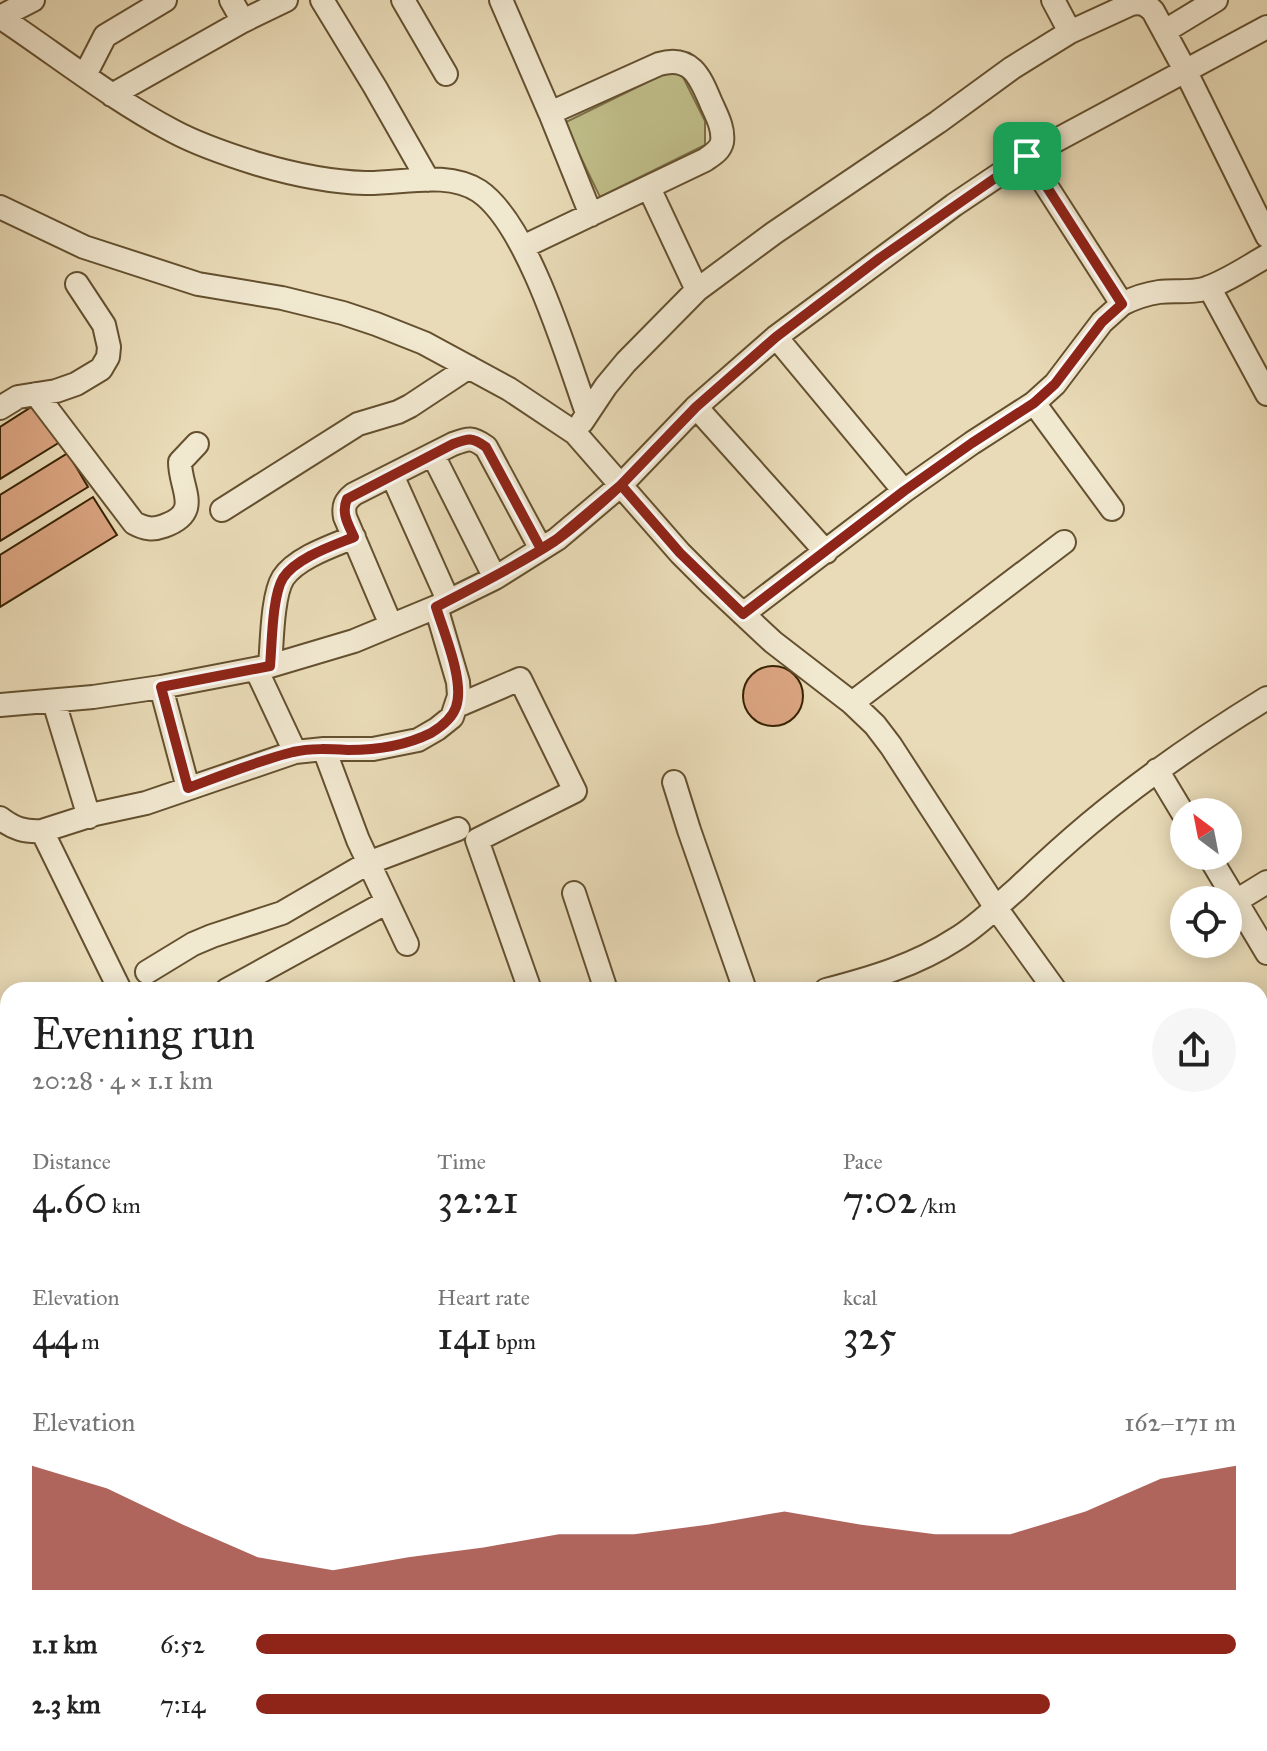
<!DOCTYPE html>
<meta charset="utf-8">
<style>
:root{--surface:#fff;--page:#f6f6f6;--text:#222;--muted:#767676;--accent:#8f2418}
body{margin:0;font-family:"IM FELL Great Primer",serif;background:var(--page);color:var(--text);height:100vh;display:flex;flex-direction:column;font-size:30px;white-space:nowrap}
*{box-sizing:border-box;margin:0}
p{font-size:26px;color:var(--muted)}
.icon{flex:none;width:44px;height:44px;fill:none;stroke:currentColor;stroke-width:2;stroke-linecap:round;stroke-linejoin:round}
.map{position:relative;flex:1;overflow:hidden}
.side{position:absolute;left:0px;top:982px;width:1268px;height:770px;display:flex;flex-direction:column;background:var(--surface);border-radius:24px 24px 0 0;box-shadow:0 4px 20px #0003}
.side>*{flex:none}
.needle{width:52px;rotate:328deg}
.controls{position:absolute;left:1170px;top:798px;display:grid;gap:16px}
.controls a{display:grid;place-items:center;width:72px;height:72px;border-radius:50%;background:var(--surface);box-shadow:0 4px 20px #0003;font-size:40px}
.pin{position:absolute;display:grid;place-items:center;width:68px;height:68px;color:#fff;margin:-34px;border-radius:16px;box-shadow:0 4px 12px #0006}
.round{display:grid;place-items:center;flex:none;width:84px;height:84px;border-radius:42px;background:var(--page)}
.headline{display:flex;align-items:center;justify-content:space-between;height:136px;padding:0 32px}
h1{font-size:44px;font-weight:600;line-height:60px}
.stats{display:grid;grid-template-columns:repeat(3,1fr);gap:12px;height:136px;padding:8px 32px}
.stats div{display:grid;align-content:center}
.stats b{font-size:40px;font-weight:600}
.stats small{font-size:22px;font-weight:400}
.stats p{font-size:22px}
.chart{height:224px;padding:16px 32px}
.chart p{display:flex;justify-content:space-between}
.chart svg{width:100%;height:144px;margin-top:8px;fill:var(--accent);opacity:.7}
ul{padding:0 32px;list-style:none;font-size:26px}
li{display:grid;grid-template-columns:128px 96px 1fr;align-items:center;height:60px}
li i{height:20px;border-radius:10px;background:var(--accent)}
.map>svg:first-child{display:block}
</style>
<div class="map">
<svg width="1267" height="1751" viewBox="0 0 1267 1751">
<rect width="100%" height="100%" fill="#e9dbb7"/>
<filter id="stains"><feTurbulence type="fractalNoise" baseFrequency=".0025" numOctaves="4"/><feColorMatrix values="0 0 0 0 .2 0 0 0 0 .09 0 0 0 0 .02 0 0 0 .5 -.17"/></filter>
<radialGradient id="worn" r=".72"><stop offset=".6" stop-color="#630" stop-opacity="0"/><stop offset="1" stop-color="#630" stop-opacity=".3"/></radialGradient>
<path fill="#bfbd89" stroke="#7c7046" stroke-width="2" d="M678 67 705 121V145L600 197 564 123Z"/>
<path fill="#daa480" stroke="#382202" stroke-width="2" d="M36 404 60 442 0 479V427Z
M68 453 88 487 0 541V495Z
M93 497 117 535 0 607V555Z
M743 696a30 30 0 1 1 60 0a30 30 0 1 1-60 0Z
M1012 1744H1040V1751H1012Z"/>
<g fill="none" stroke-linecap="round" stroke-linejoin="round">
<g stroke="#64502f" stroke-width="26">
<path id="minor" d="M33 0 0 17C57 55 112 99 173 131 199 145 229 155 258 164 292 174 330 182 365 183 401 184 447 170 479 191 528 224 567 357 587 413
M231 0 243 21
M322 0 375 87 428 180
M403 0 446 74
M501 0 550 113 659 64C693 54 701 80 712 105 717 116 724 129 722 142 720 151 712 155 705 160L523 247
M1165 31 1216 0
M1070 32 1131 4C1141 2 1146 4 1153 11L1185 70 1267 236
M85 75 105 36 165 0
M112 95 243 21 286 0
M550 113 591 215
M649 188 697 290
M0 207 84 247 198 284 282 298 343 313 376 324 424 343 509 389 575 433 680 553 711 584 773 642 852 703 875 725 891 746 996 908 1055 990
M1209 287 1267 394
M1122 304C1134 298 1145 294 1159 292 1174 290 1189 293 1204 289 1226 282 1247 267 1267 256
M776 337 904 491
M36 394 134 523C145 529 153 530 164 526 203 512 180 490 180 462L197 444
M1034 403 1112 509
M696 407 826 552
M0 408 18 397 56 391 76 384 101 369 108 357 109 347 104 325 77 284
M582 422 606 386 626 362 697 290 774 233 938 122 1012 68 1070 32 1053 0
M433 455 495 578
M392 475 448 600
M222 510 358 424 398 412 410 406 469 367
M743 614 904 491 972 443 1034 403 1055 384 1102 322 1122 304 1027 156
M391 625 345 517C343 506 345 501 354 494L453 444C469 438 472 437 486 447L541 549
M270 666C272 644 272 596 283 578 296 558 332 546 354 537
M256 669 295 752
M161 687 188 788
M54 702 89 817
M852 703 1064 542
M0 705 93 697 161 687 270 666 354 641 436 607 495 578 557 539 621 485 696 407 776 337 954 205 1027 156 1267 27
M457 706 520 679 575 791 477 840 530 990
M324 749 358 840 407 944
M1157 770 1184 815
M674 782 689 830 745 990
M0 818C14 829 25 832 42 831L120 990
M42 831 95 814 146 803 295 752 324 749H373L418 740 437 729 452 717 459 696 458 682 436 607
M1209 856 1267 953
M574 893 606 990
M1236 901 1267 882
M147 972 193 944 212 936 282 913 368 863 458 829
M227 990 387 902
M826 990C872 978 916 965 956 939 978 926 997 906 1017 889 1040 867 1064 845 1089 824 1145 777 1205 736 1267 698
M0 1151 8 1146
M1260 1172 1267 1170
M1260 1316 1267 1313
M0 1328 8 1336
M0 1387 8 1382
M0 1484 8 1481
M1260 1544 1267 1556
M0 1598 8 1595
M0 1656 8 1652
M1260 1719 1267 1717
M736 1744 742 1751
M881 1744 883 1751
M991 1744 1004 1751
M65 1751 81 1744
M164 1751 170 1744
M358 1751 360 1744
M467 1751 468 1744
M755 1751 777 1744
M1157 1751 1180 1744"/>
</g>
<use href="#minor" stroke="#f1e8d0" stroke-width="22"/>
</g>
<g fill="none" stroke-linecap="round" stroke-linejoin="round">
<g stroke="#fff" stroke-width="16">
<path id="route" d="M1027 156 880 258 776 337 696 407 621 485 557 539 541 549 486 447C472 437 469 438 453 444L347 499C341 513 348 524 354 537 332 546 296 558 283 578 272 596 272 644 270 666L161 687 188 788C223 775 257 761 293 752 311 748 330 749 348 750 376 750 405 746 431 733 441 727 452 719 456 707 465 682 444 633 436 607 476 586 517 566 555 541 578 525 600 504 621 485L680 553 743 614 904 491 972 443 1034 403 1055 384 1102 322 1122 304 1027 156"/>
</g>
<use href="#route" stroke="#8f2418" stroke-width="10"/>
</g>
<rect width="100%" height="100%" filter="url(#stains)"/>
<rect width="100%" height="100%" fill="url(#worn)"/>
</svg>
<div class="controls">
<a><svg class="needle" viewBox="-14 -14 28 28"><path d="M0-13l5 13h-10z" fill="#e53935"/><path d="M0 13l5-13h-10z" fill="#767676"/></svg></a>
<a><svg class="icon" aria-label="locate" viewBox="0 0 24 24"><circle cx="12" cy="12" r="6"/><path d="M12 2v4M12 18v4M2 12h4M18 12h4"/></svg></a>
</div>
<div class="pin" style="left:1027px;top:156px;background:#1e9e55"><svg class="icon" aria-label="arrive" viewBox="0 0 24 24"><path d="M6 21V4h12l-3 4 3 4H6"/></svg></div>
<section class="side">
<div class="headline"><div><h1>Evening run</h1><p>20:28 · 4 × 1.1 km</p></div><a class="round"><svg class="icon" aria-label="share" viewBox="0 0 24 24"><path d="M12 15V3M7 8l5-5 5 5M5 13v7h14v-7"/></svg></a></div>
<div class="stats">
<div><p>Distance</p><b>4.60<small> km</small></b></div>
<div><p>Time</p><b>32:21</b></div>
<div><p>Pace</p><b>7:02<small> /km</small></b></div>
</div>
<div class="stats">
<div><p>Elevation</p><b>44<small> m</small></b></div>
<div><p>Heart rate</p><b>141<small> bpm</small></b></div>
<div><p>kcal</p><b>325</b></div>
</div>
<div class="chart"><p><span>Elevation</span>162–171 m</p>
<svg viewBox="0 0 160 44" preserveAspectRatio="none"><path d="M0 44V6L10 13L20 24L30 34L40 38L50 34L60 31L70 27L80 27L90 24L100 20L110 24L120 27L130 27L140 20L150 10L160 6V44z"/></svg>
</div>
<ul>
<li><b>1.1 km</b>6:52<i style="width:100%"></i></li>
<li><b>2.3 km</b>7:14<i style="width:81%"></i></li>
</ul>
</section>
</div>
